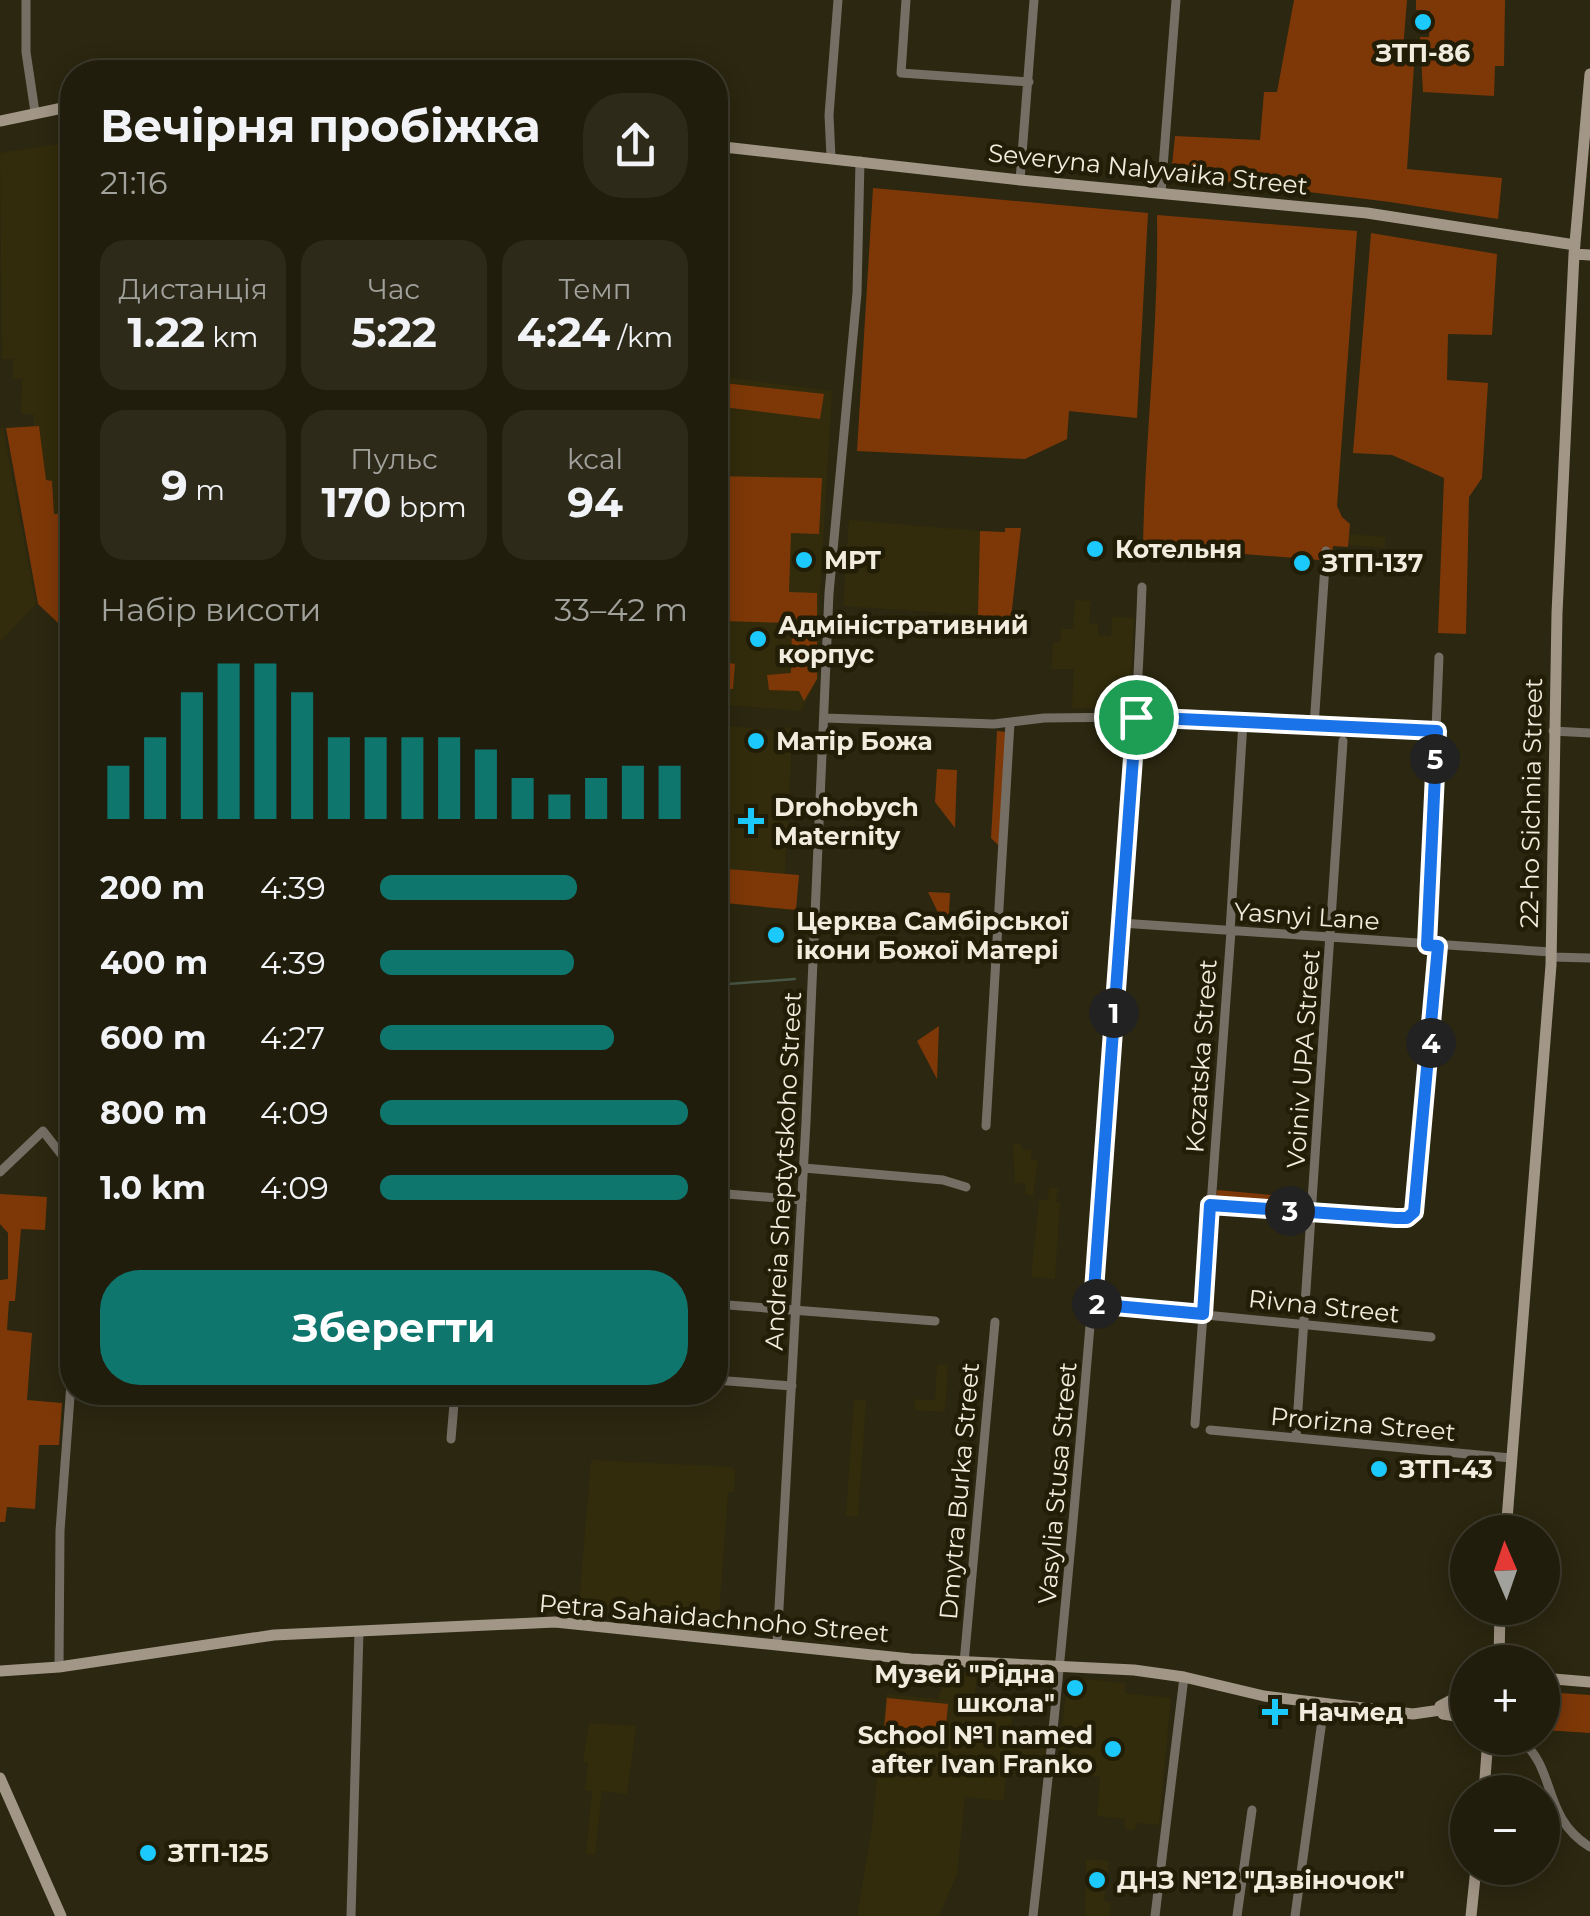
<!DOCTYPE html>
<html lang="uk">
<meta charset="utf-8">
<style>
:root{--surface:#201d0c;--page:#2d2a1a;--text:#f1f3f6;--muted:#a2a29d;--line:#3d3b2d;--accent:#0f766e}
body{margin:0;font-family:Montserrat,sans-serif;background:var(--page);color:var(--text);height:100vh;display:flex;flex-direction:column;font-size:38px;white-space:nowrap}
*{box-sizing:border-box;margin:0}
p{font-size:32px;color:var(--muted)}
.icon{flex:none;width:55px;height:55px;fill:none;stroke:currentColor;stroke-width:2;stroke-linecap:round;stroke-linejoin:round}
.map{position:relative;flex:1;overflow:hidden}
.drawer{position:absolute;left:60px;top:60px;width:668px;height:1345px;display:flex;flex-direction:column;background:var(--surface);border-radius:40px;box-shadow:0 5px 25px #0003,0 0 0 2px var(--line)}
.drawer>*{flex:none}
.needle{width:65px;rotate:358deg}
.tools{position:absolute;left:1450px;top:1515px;display:grid;gap:20px}
.tools a{display:grid;place-items:center;width:110px;height:110px;border-radius:50%;background:var(--surface);box-shadow:0 5px 25px #0003,0 0 0 2px var(--line);font-size:50px}
.pin{position:absolute;display:grid;place-items:center;width:85px;height:85px;color:#fff;margin:-42px;border:5px solid #fff;border-radius:50%;box-shadow:0 2px 10px #0007}
.km{position:absolute;width:50px;height:50px;margin:-25px;border-radius:50%;background:#222;color:#fff;font-size:28px;line-height:50px;text-align:center}
.round{display:grid;place-items:center;flex:none;width:105px;height:105px;border-radius:40px;background:var(--page)}
.overview{display:flex;align-items:center;justify-content:space-between;height:170px;padding:0 40px}
h1{font-size:45px;font-weight:700;line-height:75px}
.figures{display:grid;grid-template-columns:repeat(3,1fr);gap:15px;height:170px;padding:10px 40px}
.figures div{display:grid;align-content:center;border-radius:25px;background:var(--page);text-align:center}
.figures b{font-size:42px;font-weight:700}
.figures small{font-size:28px;font-weight:400}
.figures p{font-size:28px}
.chart{height:280px;padding:20px 40px}
.chart p{display:flex;justify-content:space-between}
.chart svg{width:100%;height:180px;margin-top:10px;stroke:var(--accent);stroke-width:6}
.button{display:flex;gap:20px;margin-top:auto;padding:20px 40px}
.button a{flex:1;height:115px;border-radius:40px;background:var(--accent);color:#fff;font-size:40px;font-weight:700;line-height:115px;text-align:center}
ul{padding:0 40px;list-style:none;font-size:32px}
li{display:grid;grid-template-columns:160px 120px 1fr;align-items:center;height:75px}
li i{height:25px;border-radius:12px;background:var(--accent)}
.map>svg:first-child{display:block}
</style>
<div class="map">
<svg width="1590" height="1916" viewBox="0 0 1590 1916">
<rect width="100%" height="100%" fill="#2b2710"/>
<path fill="#322c0c" d="M72 142V529L59 528 54 514 52 482 46 481 39 426H34V414H21L22 379 13 378V359H2L0 153Z
M715 376 832 391 820 595 819 677 801 711 715 704Z
M0 428H3L36 604 0 642Z
M849 520 980 531 978 615 843 606Z
M1349 534 1385 537V548L1349 545Z
M1075 600 1091 601 1089 623 1098 624V635L1111 636 1112 617 1134 618 1130 708H1072L1074 669H1051L1053 642H1060L1061 629H1073Z
M715 725 785 731 786 727 799 728V740H792L783 909 715 903Z
M1021 1143 1022 1149 1031 1150V1159L1038 1160 1033 1196 1025 1194 1026 1184 1015 1183 1013 1144Z
M1049 1187 1058 1188 1056 1202 1060 1203 1055 1279 1031 1277 1039 1200H1048Z
M937 1365H948L945 1412 914 1410 915 1399 935 1400Z
M854 1399 866 1400 858 1517 846 1516Z
M591 1460 732 1467 735 1471 734 1492H728L719 1616 579 1604Z
M943 1671 977 1673 974 1704 1013 1707 1011 1737 1048 1742 1044 1774 1006 1772 1004 1801 965 1797 957 1874 939 1916H857L872 1827 886 1694 937 1699 941 1692Z
M1073 1678 1125 1683V1693L1171 1698 1159 1825 1136 1823 1135 1830 1124 1829 1125 1819 1097 1816 1100 1777 1057 1771 1067 1683Z
M589 1723 636 1726 627 1794 602 1791 595 1855 586 1854 592 1791 585 1790 588 1763 583 1762Z
M1086 1859 1109 1861 1104 1901 1111 1902 1109 1916H1085Z"/>
<path fill="#7e3808" d="M1294 0H1407L1403 50 1415 51 1407 169 1502 178 1498 219 1390 202 1171 175 1175 136 1260 140 1264 92H1277Z
M1416 0H1505L1504 66H1495L1494 96 1423 92 1420 37H1429L1430 11 1416 10Z
M873 188 1148 213 1137 418 1069 411 1067 439 1025 459 857 451Z
M1157 215 1357 231 1337 506 1342 517 1350 524 1348 547 1333 546 1332 561 1143 546C1145 435 1159 326 1157 215Z
M1371 233 1497 254 1492 335 1448 334 1447 380 1488 383 1482 478 1469 497 1466 634 1438 633 1444 478 1392 455 1353 453Z
M715 382 824 394 820 419 715 406Z
M39 426 46 480 52 481 54 514H59L60 528 72 529V636L38 604 6 428Z
M715 476 822 478 819 534 791 533 789 592 817 593V679L804 701 799 691 769 690 767 675 791 673 792 623 720 621 718 661 735 664 733 689 715 688Z
M1005 528H1021L1011 618 978 615 980 531 1005 532Z
M997 731 1006 732 999 846 991 838Z
M937 769 957 770 955 828 935 802Z
M715 868 799 875 796 910 715 902Z
M928 892 950 893 948 933Z
M939 1026 937 1079 917 1041Z
M1217 1190 1305 1198V1206L1216 1198Z
M0 1194 47 1197 45 1230 21 1229 15 1301H9L7 1330 32 1333 27 1400 62 1403 59 1445H39L35 1509 7 1507 5 1522H0V1280L8 1279V1233L0 1224Z
M1560 1693 1590 1695V1733L1543 1730V1695Z
M887 1698 948 1704 945 1737 884 1731Z"/>
<g fill="none" stroke-linecap="round" stroke-linejoin="round">
<path stroke="#485645" stroke-width="2.5" d="M715 985 795 979"/>
<path stroke="#756e64" stroke-width="9" d="M26 0V52L35 112
M906 0 901 73 1029 82
M831 157 829 115 838 0
M1020 180 1034 0
M1161 193 1176 0
M825 718 994 724 1044 718 1136 717 1437 731
M1314 726 1326 551
M1553 731 1590 733
M1121 923 1551 952
M1230 931 1243 722
M1427 945 1439 657
M1551 957 1590 958
M986 1126 1010 723
M804 1168 943 1180 966 1187
M0 1172 43 1131 72 1168
M715 1193 802 1200
M1210 1205 1411 1216 1439 946
M715 1304 935 1321
M1093 1304 1431 1337
M715 1380 792 1386
M1195 1424 1231 931
M1210 1430 1511 1458
M1296 1438 1343 741
M451 1439 455 1392
M777 1644 806 1122 829 593 857 293 860 161
M964 1663 995 1322
M59 1667 60 1531 72 1370
M1518 1738C1558 1767 1540 1816 1590 1847
M351 1916 359 1631
M1033 1916C1065 1635 1089 1353 1110 1071 1122 909 1136 748 1142 587
M1155 1916 1184 1677
M1237 1916 1252 1810
M1295 1916 1324 1706"/>
<path stroke="#a29686" stroke-width="11" d="M0 121 72 106
M715 146 1020 180 1367 213 1575 245
M1574 254 1590 255
M1506 1532 1551 965 1557 613 1574 254 1590 74
M1499 1662 1500 1608
M0 1671 59 1667 274 1635 555 1622 911 1659 1134 1670 1184 1677 1264 1696 1413 1714 1468 1706
M1542 1678 1590 1682
M1440 1706 1468 1691
M1443 1714 1468 1718
M0 1778 61 1916
M1484 1792 1488 1738
M1471 1916 1476 1868"/>
</g>
<g fill="none" stroke-linecap="round" stroke-linejoin="round">
<g stroke="#fff" stroke-width="20">
<path id="route" d="M1136 717 1437 731 1427 945 1438 946 1414 1212 1407 1218H1396L1210 1205 1203 1314 1093 1304Z"/>
</g>
<use href="#route" stroke="#1a73e8" stroke-width="12"/>
</g>
<g fill="#1cc9fc" stroke="#221d06" stroke-width="4">
<circle cx="1423" cy="22" r="10"/>
<circle cx="1095" cy="549" r="10"/>
<circle cx="804" cy="560" r="10"/>
<circle cx="1302" cy="563" r="10"/>
<circle cx="758" cy="639" r="10"/>
<circle cx="756" cy="741" r="10"/>
<path d="M746 806h10v10h10v10h-10v10h-10v-10h-10v-10h10z"/>
<circle cx="776" cy="935" r="10"/>
<circle cx="1379" cy="1469" r="10"/>
<circle cx="1075" cy="1688" r="10"/>
<path d="M1270 1697h10v10h10v10h-10v10h-10v-10h-10v-10h10z"/>
<circle cx="1113" cy="1749" r="10"/>
<circle cx="148" cy="1853" r="10"/>
<circle cx="1097" cy="1880" r="10"/>
</g>
<g text-anchor="middle" stroke-width="9" stroke-linejoin="round" paint-order="stroke">
<g font-size="25" font-weight="bold" fill="#f0eddf" stroke="#221d06" text-anchor="start">
<text x="1423" y="62" text-anchor="middle">ЗТП-86</text>
<text x="1115" y="558">Котельня</text>
<text x="824" y="569">МРТ</text>
<text x="1322" y="572">ЗТП-137</text>
<text x="778" y="634">Адміністративний<tspan x="778" dy="29">корпус</tspan></text>
<text x="776" y="750">Матір Божа</text>
<text x="774" y="816">Drohobych<tspan x="774" dy="29">Maternity</tspan></text>
<text x="796" y="930">Церква Самбірської<tspan x="796" dy="29">ікони Божої Матері</tspan></text>
<text x="1399" y="1478">ЗТП-43</text>
<text x="1055" y="1683" text-anchor="end">Музей "Рідна<tspan x="1055" dy="29">школа"</tspan></text>
<text x="1298" y="1721">Начмед</text>
<text x="1093" y="1744" text-anchor="end">School №1 named<tspan x="1093" dy="29">after Ivan Franko</tspan></text>
<text x="168" y="1862">ЗТП-125</text>
<text x="1117" y="1889">ДНЗ №12 "Дзвіночок"</text>
</g>
<g font-size="25" fill="#f0eddf" stroke="#221d06">
<text transform="translate(1148 169) rotate(6)" y="9">Severyna Nalyvaika Street</text>
<text transform="translate(1531 803) rotate(-89)" y="9">22-ho Sichnia Street</text>
<text transform="translate(1307 916) rotate(4)" y="9">Yasnyi Lane</text>
<text transform="translate(1201 1056) rotate(-86)" y="9">Kozatska Street</text>
<text transform="translate(1303 1059) rotate(-86)" y="9">Voiniv UPA Street</text>
<text transform="translate(783 1171) rotate(-87)" y="9">Andreia Sheptytskoho Street</text>
<text transform="translate(1324 1306) rotate(6)" y="9">Rivna Street</text>
<text transform="translate(1363 1424) rotate(5)" y="9">Prorizna Street</text>
<text transform="translate(1057 1483) rotate(-85)" y="9">Vasylia Stusa Street</text>
<text transform="translate(959 1491) rotate(-85)" y="9">Dmytra Burka Street</text>
<text transform="translate(714 1618) rotate(5)" y="9">Petra Sahaidachnoho Street</text>
</g>
</g>
</svg>
<div class="tools">
<a><svg class="needle" viewBox="-14 -14 28 28"><path d="M0-13l5 13h-10z" fill="#e53935"/><path d="M0 13l5-13h-10z" fill="#a2a29d"/></svg></a>
<a>+</a>
<a>−</a>
</div>
<div class="pin" style="left:1136px;top:717px;background:#1e9e55"><svg class="icon" aria-label="arrive" viewBox="0 0 24 24"><path d="M6 21V4h12l-3 4 3 4H6"/></svg></div>
<b class="km" style="left:1114px;top:1013px">1</b>
<b class="km" style="left:1097px;top:1304px">2</b>
<b class="km" style="left:1290px;top:1211px">3</b>
<b class="km" style="left:1431px;top:1043px">4</b>
<b class="km" style="left:1435px;top:759px">5</b>
<section class="drawer">
<div class="overview"><div><h1>Вечірня пробіжка</h1><p>21:16</p></div><a class="round"><svg class="icon" aria-label="share" viewBox="0 0 24 24"><path d="M12 15V3M7 8l5-5 5 5M5 13v7h14v-7"/></svg></a></div>
<div class="figures">
<div><p>Дистанція</p><b>1.22<small> km</small></b></div>
<div><p>Час</p><b>5:22</b></div>
<div><p>Темп</p><b>4:24<small> /km</small></b></div>
</div>
<div class="figures">
<div><b>9<small> m</small></b></div>
<div><p>Пульс</p><b>170<small> bpm</small></b></div>
<div><p>kcal</p><b>94</b></div>
</div>
<div class="chart"><p><span>Набір висоти</span>33–42 m</p>
<svg viewBox="0 0 160 44" preserveAspectRatio="none"><path d="M5 44V31M15 44V24M25 44V13M35 44V6M45 44V6M55 44V13M65 44V24M75 44V24M85 44V24M95 44V24M105 44V27M115 44V34M125 44V38M135 44V34M145 44V31M155 44V31"/></svg>
</div>
<ul>
<li><b>200 m</b>4:39<i style="width:64%"></i></li>
<li><b>400 m</b>4:39<i style="width:63%"></i></li>
<li><b>600 m</b>4:27<i style="width:76%"></i></li>
<li><b>800 m</b>4:09<i style="width:100%"></i></li>
<li><b>1.0 km</b>4:09<i style="width:100%"></i></li>
</ul>
<div class="button"><a>Зберегти</a></div>
</section>
</div>
